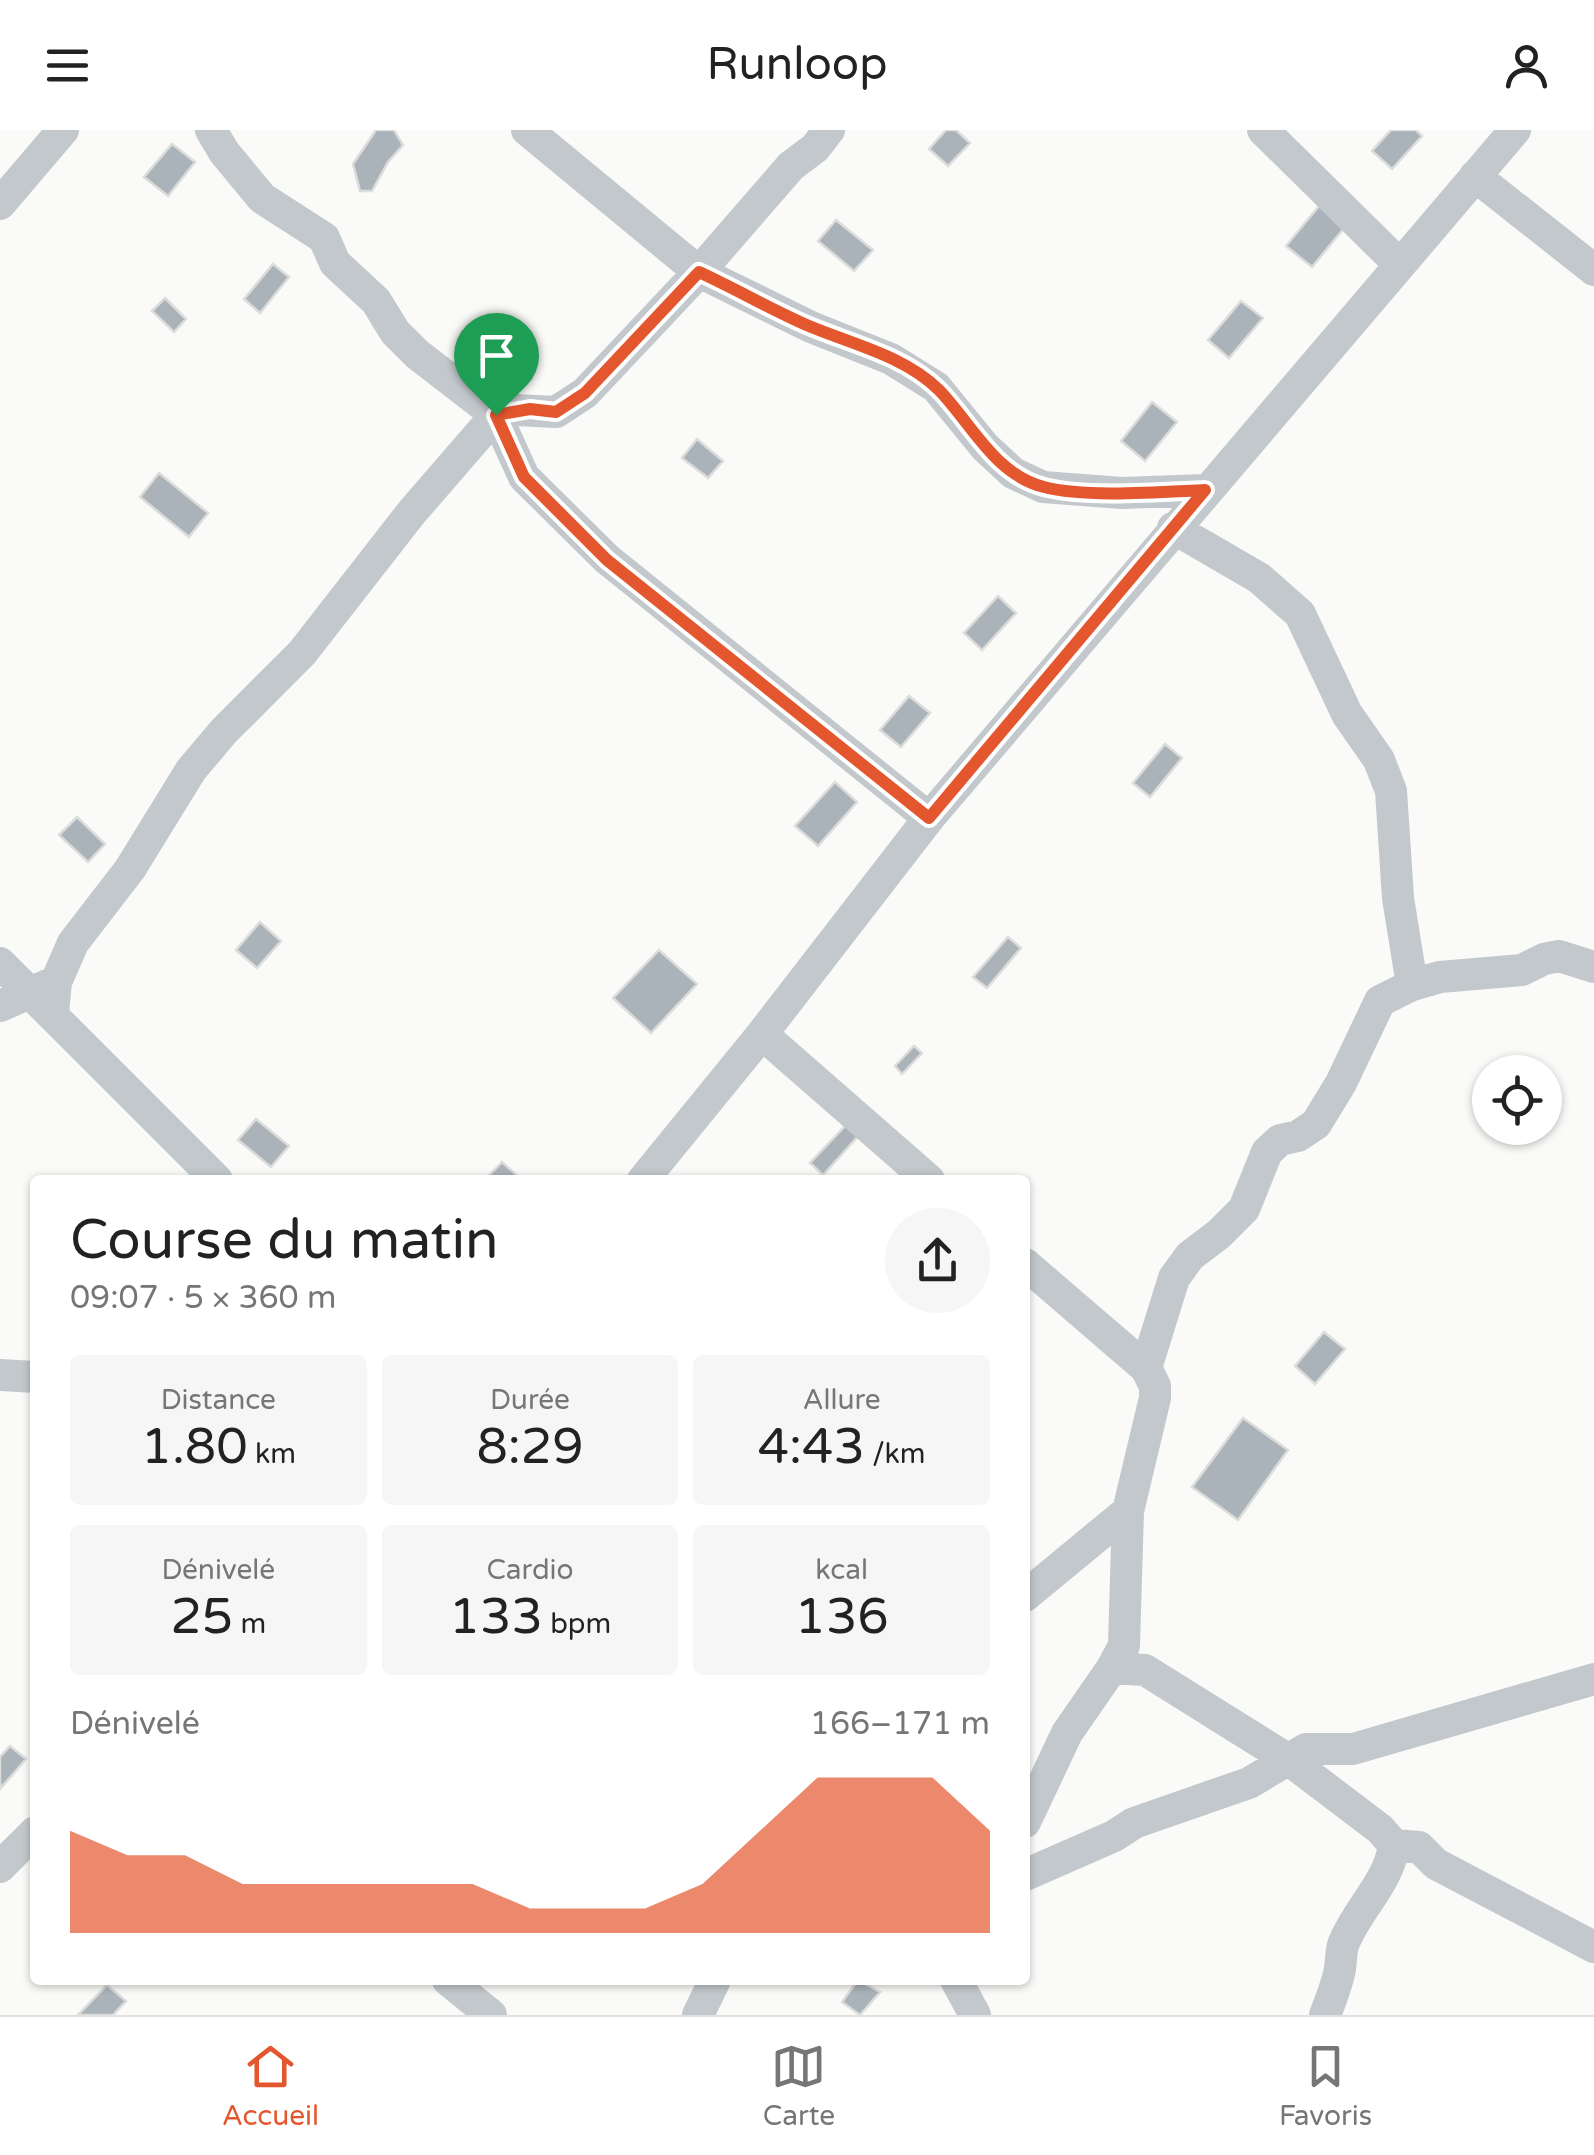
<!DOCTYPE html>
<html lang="fr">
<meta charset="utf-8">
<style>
:root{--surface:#fff;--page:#f6f6f6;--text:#222;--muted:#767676;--line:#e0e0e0;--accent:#e4572e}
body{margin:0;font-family:"Varela Round",sans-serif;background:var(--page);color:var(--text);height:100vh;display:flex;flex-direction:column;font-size:38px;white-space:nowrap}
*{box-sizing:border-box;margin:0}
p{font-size:32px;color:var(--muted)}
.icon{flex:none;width:55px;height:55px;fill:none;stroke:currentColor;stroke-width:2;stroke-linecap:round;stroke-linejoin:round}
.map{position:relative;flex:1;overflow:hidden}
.drawer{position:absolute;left:30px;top:1045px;width:1000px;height:810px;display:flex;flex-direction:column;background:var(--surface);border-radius:10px;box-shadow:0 2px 8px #0004}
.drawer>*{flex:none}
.tools{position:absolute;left:1472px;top:925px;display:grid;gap:20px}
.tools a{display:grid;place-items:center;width:90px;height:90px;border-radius:50%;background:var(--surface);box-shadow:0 2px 8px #0004;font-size:50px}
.pin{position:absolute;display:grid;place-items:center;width:85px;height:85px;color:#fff;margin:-102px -42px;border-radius:50% 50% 50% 0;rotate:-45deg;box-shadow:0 0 10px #0007}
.pin .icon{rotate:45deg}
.round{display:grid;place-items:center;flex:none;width:105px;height:105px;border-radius:52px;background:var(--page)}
.summary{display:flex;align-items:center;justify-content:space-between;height:170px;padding:0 40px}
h1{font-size:55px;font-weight:600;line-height:75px}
.stats{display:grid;grid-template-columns:repeat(3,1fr);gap:15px;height:170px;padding:10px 40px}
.stats div{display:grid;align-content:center;border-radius:10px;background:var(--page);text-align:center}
.stats b{font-size:50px;font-weight:600}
.stats small{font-size:28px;font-weight:400}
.stats p{font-size:28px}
.chart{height:280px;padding:20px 40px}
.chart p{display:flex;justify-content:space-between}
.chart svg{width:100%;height:180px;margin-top:10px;fill:var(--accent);opacity:.7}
header{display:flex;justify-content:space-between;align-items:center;height:130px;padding:0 40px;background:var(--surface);font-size:45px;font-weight:600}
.tabs{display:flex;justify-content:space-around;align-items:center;height:140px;border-top:2px solid var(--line);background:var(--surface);font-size:28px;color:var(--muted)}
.tabs a{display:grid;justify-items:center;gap:5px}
.tabs .on{color:var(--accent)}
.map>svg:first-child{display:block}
</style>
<header><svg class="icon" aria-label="menu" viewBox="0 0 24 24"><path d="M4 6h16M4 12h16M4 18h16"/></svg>Runloop<svg class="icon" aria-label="person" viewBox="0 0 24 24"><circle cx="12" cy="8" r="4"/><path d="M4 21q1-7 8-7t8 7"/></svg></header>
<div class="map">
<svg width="1594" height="1885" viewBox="0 0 1594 1885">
<rect width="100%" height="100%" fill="#fafaf8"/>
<path fill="#aab3b9" stroke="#dcdcda" stroke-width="2.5" d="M376 0H394L403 15 388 32 372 61H360L353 34Z
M946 0H956L970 13 948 36 929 19Z
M1391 0H1416L1422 6 1392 39 1372 21Z
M172 14 195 32 168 66 144 47Z
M1319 76 1345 97 1312 137 1286 116Z
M836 90 873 120 854 141 818 111Z
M273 134 289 147 260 183 244 169Z
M165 168 186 189 174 202 152 181Z
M1241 171 1263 188 1229 228 1208 210Z
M1152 272 1177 292 1145 331 1121 311Z
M697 309 723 331 708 348 682 328Z
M159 343 208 383 189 407 140 367Z
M998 466 1016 483 982 520 964 503Z
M909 566 930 583 901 617 880 600Z
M1165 614 1182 628 1150 667 1133 653Z
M835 652 857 672 818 716 795 696Z
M77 687 105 714 88 732 59 705Z
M260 792 281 811 257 838 236 820Z
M1008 807 1021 818 987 858 973 847Z
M659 820 697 854 651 903 613 868Z
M914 916 922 923 902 944 895 936Z
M256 989 289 1016 271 1037 238 1010Z
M848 993 860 1004 823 1045 810 1033Z
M502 1032 522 1050H485Z
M1324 1202 1345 1219 1315 1254 1295 1236Z
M1243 1288 1288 1320 1238 1390 1192 1357Z
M10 1616 26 1629 0 1659V1627Z
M858 1850 880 1862 860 1885 842 1872Z
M107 1855 126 1871 113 1885H78Z"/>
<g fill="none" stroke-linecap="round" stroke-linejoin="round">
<path stroke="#c3c8cc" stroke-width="32" d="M211 0 224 22 262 68 324 108 335 133 376 171 395 202 417 224 496 285 524 347 607 429 929 688
M527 0 699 142 811 197 891 229 936 257 985 317 1013 343 1043 357 1122 363 1205 360
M1263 0 1399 134
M1475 46 1594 140
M0 74 63 0
M1173 398 1259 448 1300 484 1347 584 1379 630 1391 661 1398 768 1412 855
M0 833 217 1050
M0 876 48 855
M53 883 56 852 73 813 130 739 191 640 224 601 302 523 412 382 496 285 515 280 556 282 585 263 699 142 791 36 815 18 829 0
M762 904 929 1050
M643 1050 762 904 929 688 1515 0
M1025 1134 1146 1238 1155 1256V1268L1128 1381 1124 1516 1112 1538
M1146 1238 1174 1148 1190 1126 1219 1104 1244 1079 1267 1022 1280 1010 1298 1006 1316 994 1341 953 1380 871 1412 855 1440 847 1522 840 1544 829 1559 826 1594 837
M0 1245 35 1247
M1025 1466 1128 1381
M1025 1692 1067 1603 1112 1538 1145 1540 1289 1630 1380 1699 1394 1715
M1394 1715 1419 1717 1436 1734 1594 1817
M0 1737 35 1702
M1025 1745 1114 1706 1134 1693 1249 1653 1306 1619H1353L1594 1549
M448 1850 491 1885
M956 1850 975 1885
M698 1885 715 1850
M1325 1885C1331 1870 1337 1854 1340 1839 1341 1831 1341 1823 1343 1815 1356 1780 1389 1753 1394 1715"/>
</g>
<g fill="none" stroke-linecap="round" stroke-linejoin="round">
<g stroke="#fff" stroke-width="20">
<path id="route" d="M699 142C736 159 772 180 809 196 852 214 905 226 939 260 971 293 995 345 1044 357 1086 368 1160 362 1205 360L929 688 607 430 524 347 496 285 530 279 556 282 585 263Z"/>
</g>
<use href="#route" stroke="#e4572e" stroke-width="12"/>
</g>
</svg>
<div class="tools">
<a><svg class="icon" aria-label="locate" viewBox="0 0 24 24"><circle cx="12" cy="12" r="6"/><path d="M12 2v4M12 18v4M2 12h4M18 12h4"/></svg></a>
</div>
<div class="pin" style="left:496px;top:285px;background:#1e9e55"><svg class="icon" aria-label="arrive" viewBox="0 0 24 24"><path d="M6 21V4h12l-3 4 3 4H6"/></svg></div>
<section class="drawer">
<div class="summary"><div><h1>Course du matin</h1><p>09:07 · 5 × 360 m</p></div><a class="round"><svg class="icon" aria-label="share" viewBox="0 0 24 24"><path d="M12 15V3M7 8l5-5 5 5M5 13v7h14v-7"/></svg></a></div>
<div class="stats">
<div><p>Distance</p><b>1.80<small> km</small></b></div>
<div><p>Durée</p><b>8:29</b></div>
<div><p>Allure</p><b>4:43<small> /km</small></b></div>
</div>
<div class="stats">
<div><p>Dénivelé</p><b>25<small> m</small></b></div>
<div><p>Cardio</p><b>133<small> bpm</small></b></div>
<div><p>kcal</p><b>136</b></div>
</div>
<div class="chart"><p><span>Dénivelé</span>166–171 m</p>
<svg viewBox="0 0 160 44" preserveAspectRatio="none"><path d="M0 44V19L10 25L20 25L30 32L40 32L50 32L60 32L70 32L80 38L90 38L100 38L110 32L120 19L130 6L140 6L150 6L160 19V44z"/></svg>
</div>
</section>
</div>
<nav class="tabs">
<a class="on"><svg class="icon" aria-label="home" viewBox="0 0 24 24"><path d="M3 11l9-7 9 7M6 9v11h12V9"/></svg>Accueil</a>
<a><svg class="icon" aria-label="map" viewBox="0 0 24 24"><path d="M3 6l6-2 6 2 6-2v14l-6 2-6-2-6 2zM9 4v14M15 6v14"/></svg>Carte</a>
<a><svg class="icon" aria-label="saved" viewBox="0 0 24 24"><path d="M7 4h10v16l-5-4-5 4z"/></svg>Favoris</a>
</nav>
